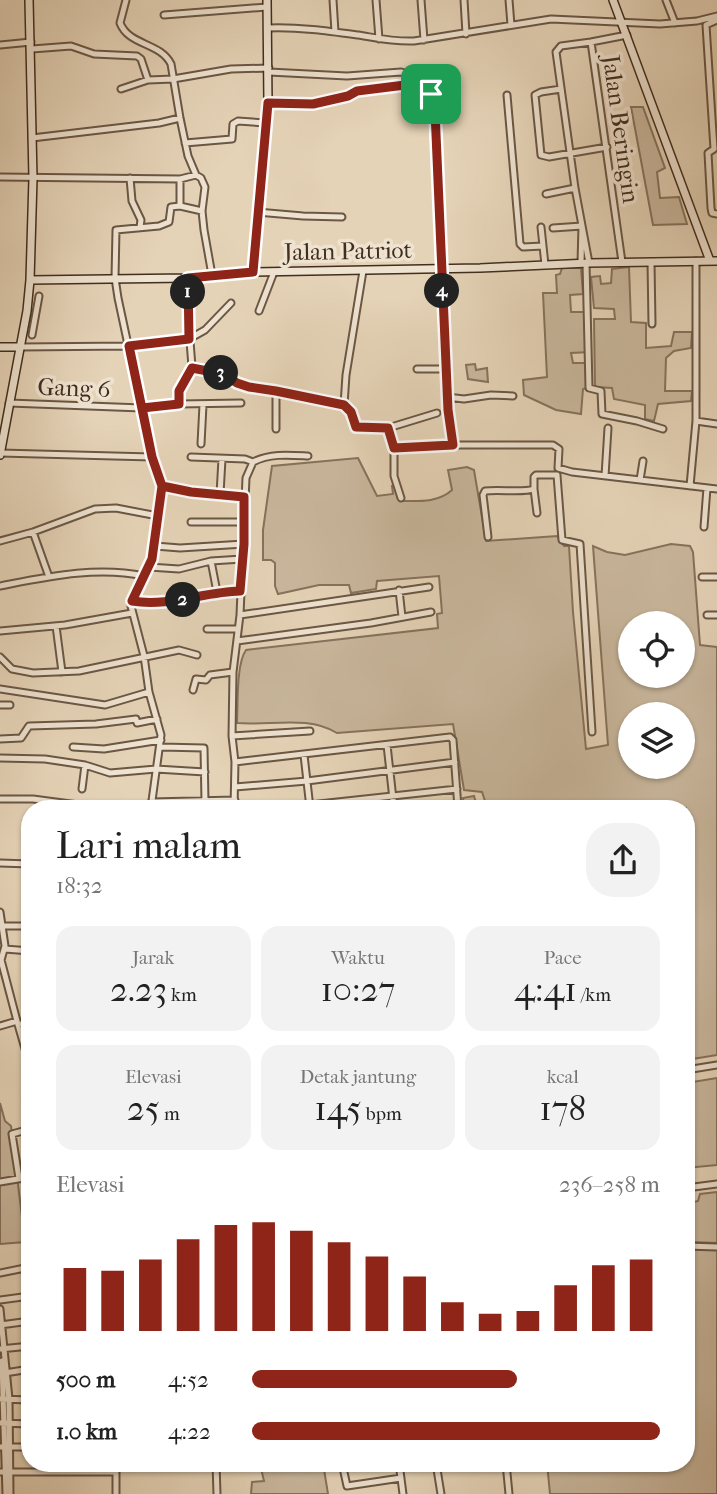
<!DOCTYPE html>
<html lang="id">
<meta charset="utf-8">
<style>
:root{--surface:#fff;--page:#f2f2f2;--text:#222;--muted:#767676;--accent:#8f2418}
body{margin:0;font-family:"IM FELL French Canon",serif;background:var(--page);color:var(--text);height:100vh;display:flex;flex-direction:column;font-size:26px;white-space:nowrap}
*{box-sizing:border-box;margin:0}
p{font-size:23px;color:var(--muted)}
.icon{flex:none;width:38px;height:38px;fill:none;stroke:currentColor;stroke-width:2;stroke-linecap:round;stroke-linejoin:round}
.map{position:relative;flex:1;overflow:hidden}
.panel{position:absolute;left:21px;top:800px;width:674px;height:672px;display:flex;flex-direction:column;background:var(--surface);border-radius:28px;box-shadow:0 2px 5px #0004}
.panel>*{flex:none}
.buttons{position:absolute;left:618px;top:611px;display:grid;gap:14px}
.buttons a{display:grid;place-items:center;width:77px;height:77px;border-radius:50%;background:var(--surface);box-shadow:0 2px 5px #0004;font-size:35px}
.pin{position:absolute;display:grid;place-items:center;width:60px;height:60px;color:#fff;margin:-30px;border-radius:14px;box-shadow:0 4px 10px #0006}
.km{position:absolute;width:35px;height:35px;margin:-18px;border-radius:50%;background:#222;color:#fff;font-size:19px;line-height:35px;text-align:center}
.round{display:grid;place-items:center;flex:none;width:74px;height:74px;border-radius:28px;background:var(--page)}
.headline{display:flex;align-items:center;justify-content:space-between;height:119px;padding:0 35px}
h1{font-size:38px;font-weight:600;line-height:52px}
.metrics{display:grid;grid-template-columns:repeat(3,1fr);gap:10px;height:119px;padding:7px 35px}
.metrics div{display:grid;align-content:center;border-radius:18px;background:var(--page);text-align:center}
.metrics b{font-size:35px;font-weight:600}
.metrics small{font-size:19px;font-weight:400}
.metrics p{font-size:19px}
.chart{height:196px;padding:14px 35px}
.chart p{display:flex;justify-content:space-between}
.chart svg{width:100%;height:126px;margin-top:7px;stroke:var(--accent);stroke-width:6}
ul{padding:0 35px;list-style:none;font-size:23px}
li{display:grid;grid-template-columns:112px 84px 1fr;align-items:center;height:52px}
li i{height:18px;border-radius:9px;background:var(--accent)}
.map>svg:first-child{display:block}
</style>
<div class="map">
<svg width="717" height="1494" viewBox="0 0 717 1494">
<rect width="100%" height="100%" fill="#e5d3b7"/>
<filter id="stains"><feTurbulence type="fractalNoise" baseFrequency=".00286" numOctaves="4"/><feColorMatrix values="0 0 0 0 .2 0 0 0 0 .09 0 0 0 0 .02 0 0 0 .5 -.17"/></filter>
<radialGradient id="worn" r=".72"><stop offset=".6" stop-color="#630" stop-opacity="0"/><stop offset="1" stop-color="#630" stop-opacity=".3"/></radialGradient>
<path fill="#c9b79d" stroke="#86725d" stroke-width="2" fill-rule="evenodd" d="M631 107H643L665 168 657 172 660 198 679 197 687 224 653 225Z
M629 267 631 322 646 323V348L671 346 674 332H692L691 348 674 351 666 358 665 391H692L691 401 658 404 654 421 645 419V405L614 399 612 388 595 387 594 319H615L614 309 594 308 591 277 600 276 601 284 611 283 612 269Z
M562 268H581L583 294 570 295 571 312H589L590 352 571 353 573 363H591V387L583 389 581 414 556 410 524 395 523 380 547 377 543 293H557L556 275 560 274Z
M475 364 476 370 487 368 488 382 468 379 466 365Z
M358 458 377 496 393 494 392 486H395L400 501C418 501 438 503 452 490L448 470 467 467 474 470 486 541 557 536 564 546H569L573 612 586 749 608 745 593 546 607 552 625 555 671 544 690 546 693 552 700 645 717 647V1055L686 1060V808H464L463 798 474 796 476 803 485 801 482 792 464 790 453 724 337 733C308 715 270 726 237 723 238 705 236 664 246 650L438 628 437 614 442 613 439 576 377 581 376 589 351 593 349 585H319L278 594 275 586V563L271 560H263V530L272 466ZM630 623H682V676H630ZM630 714H682V766H630Z
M717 1078V1165L686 1168V1083Z
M0 1103 5 1121 11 1126 25 1242 0 1244Z
M717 1192V1243L689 1242 686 1229V1204L698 1201 700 1194Z
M686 1248 717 1249V1494H550L547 1463H686Z
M107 1463H141V1469L107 1468Z
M252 1463H323L328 1494H251L252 1482 264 1481 260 1464Z"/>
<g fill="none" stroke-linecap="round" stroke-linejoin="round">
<g stroke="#6b5744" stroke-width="9">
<path id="street" d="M126 0 120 23C129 46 160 42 171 64L180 118 188 156 196 175 201 178 205 187 202 211 204 230 212 275
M333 0 335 32
M376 0 379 39
M421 0 424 40
M464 0 466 34
M509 0 511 25
M666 0 675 23
M164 15 267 7
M717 20 706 25 714 149 708 153 711 208 712 213 717 214
M269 28C299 27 328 31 358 35 377 38 394 42 414 41L551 19 660 24 697 21 717 16
M0 45 31 42
M32 49 71 46 94 54 137 56 141 59 148 80 173 79 231 69 269 68
M269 72 347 76 401 72 413 75 431 95 435 111 448 410 453 445
M121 89 148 80
M561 89 541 92 535 95 541 155 549 157 607 147
M507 95 520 244 523 247 543 246
M268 103 313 104 345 97 357 91 405 85 417 79
M32 138 159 123 180 118
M185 143 232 139 233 124 238 121 266 123
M0 177 180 179 196 175
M130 178 132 201 141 220 140 227
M546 194 575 188
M180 206 202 211
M257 212 303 216 342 217
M541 227 545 265
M553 228 582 226
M622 262 591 42 627 35
M651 262 652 324
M581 263 582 226
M586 263 589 388 601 391 602 414 637 421 663 429
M589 263 575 188 556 52 561 46 591 42
M188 278 187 302 192 367 223 374 237 383 249 387 276 391 344 405 351 412 356 427 388 428 394 448 453 445H553L559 449 558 468 572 472 717 489
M259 311 274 272
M32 335 39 296
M20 347 129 346 189 339 205 330 231 303
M417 369H446
M447 397 464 399 491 395 513 396
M9 403 142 408 179 404 241 403
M179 404V391L192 367
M344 405 346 375 363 271
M696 421 717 424
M388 428 437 413
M276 429V391
M201 444 203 405
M394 448V476L401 498
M0 453 152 457
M191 457 245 459 253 462
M557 475 562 540 580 544 592 732
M605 476 608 428
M640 480 643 461
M162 486 191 492 244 497
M690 486 696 421V261
M534 489 537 513
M220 494 222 459
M191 522H245
M704 527 707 488
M33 532 49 577
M488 537 483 495 485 491C500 489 522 493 534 489V477L536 475H557
M0 541 33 532 95 509 116 508 158 516
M155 546 180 548 244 544
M211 561 217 592
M149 567 179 569 211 561 242 559
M702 577H717
M0 586C47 577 96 566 144 576
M399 590 402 617
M132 601C169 607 203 592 240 591
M240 615 429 587
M707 615H717
M56 626 62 672
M207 629H238
M0 631 65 625 132 613
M237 641 371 623 431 612
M0 657 12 669 33 673 79 671 179 650 197 655
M0 689 105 705 149 692
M193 690 196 679 206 680 210 675 233 672
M0 705H10
M232 736 310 731
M0 739 21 738 29 726 96 724 136 719 137 723 157 719
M387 745 394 808
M73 747 104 749 161 740
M161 747 204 748 205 802
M304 755 310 808
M0 758 45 759 85 765 110 773 156 769 205 772
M235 762 450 737 453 740 458 808
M235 787 307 781 455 762
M82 789 85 765
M0 799H33L101 808
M151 802 235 800
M151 808 161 735 149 692 144 656 131 606 152 560 162 486 152 457 118 298 115 278 116 230 159 226 169 222 171 207 180 206V179
M234 808 235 762 232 736 233 672 240 615 246 478 253 462C270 453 290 455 308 456
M282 808 457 789
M0 863 30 864
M0 912 5 946 1 960 17 1021
M4 926H30
M5 949 30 951
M18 1025 30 1021
M0 1026 17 1021 30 1066
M686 1070 717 1065
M19 1178 12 1134 30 1129
M0 1182 30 1177
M686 1188 717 1184
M686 1246 717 1247
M0 1273 30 1267
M0 1300 30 1296
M0 1309 9 1399 10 1494
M0 1325 30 1321
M0 1349 30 1346
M2 1361 6 1494
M5 1373 30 1369
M0 1399 30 1400
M0 1423 30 1424
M0 1447H30
M216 1463 217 1494
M342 1463 347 1486 401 1478
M399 1463 403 1494
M436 1463 441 1494
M506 1463 509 1494
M0 1472H116V1494"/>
</g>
<g stroke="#422e1d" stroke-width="10">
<path id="secondary" d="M613 0 710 261
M253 272 268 103 267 0
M30 280 188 278 253 272 480 268 589 263 717 261
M0 347H20
M0 455 27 311 30 280 33 178 29 0"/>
</g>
<use href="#street" stroke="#eee2d0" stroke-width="5"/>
<use href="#secondary" stroke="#eee2d0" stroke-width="7"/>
</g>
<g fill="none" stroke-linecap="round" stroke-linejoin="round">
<g stroke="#fff" stroke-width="14">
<path id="route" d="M431 94 417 79 405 85 357 91 348 96 313 104 268 103 253 272 188 278 189 339 129 346 152 457 162 486 152 559 132 601C169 607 203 592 240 591L244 544V497L191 492 162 486 152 457 142 408 179 404V391L192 368 223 374 237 383 249 387 276 391 344 405 351 412 356 427 388 428 394 448 453 445 448 410 435 111 431 94"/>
</g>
<use href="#route" stroke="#8f2418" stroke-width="9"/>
</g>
<g text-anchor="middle" stroke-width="7" stroke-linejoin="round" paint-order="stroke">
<g font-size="24" fill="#422e1d" stroke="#eee2d0">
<text transform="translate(621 129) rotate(82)" y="8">Jalan Beringin</text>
<text transform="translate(348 251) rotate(-1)" y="8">Jalan Patriot</text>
<text transform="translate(74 388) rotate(2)" y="8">Gang 6</text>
</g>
</g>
<rect width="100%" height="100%" filter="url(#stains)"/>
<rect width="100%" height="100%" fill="url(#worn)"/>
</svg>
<div class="buttons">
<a><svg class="icon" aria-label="locate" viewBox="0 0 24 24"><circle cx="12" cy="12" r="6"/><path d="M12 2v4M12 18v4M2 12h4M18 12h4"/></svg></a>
<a><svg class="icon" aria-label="layers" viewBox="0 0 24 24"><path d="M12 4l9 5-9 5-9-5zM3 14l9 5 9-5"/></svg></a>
</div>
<div class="pin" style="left:431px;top:94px;background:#1e9e55"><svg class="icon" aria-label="arrive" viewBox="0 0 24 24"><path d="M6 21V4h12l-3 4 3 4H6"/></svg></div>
<b class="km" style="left:188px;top:292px">1</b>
<b class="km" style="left:183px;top:600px">2</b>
<b class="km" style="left:221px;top:373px">3</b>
<b class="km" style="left:442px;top:291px">4</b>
<section class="panel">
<div class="headline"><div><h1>Lari malam</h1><p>18:32</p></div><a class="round"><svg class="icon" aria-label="share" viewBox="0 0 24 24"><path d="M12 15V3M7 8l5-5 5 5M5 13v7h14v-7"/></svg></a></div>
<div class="metrics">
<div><p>Jarak</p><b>2.23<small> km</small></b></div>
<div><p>Waktu</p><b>10:27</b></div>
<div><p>Pace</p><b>4:41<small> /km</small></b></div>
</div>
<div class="metrics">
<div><p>Elevasi</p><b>25<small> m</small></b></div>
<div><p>Detak jantung</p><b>145<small> bpm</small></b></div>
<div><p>kcal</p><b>178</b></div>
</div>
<div class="chart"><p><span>Elevasi</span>236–258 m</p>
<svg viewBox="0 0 160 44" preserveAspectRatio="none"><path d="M5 44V22M15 44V23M25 44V19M35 44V12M45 44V7M55 44V6M65 44V9M75 44V13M85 44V18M95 44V25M105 44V34M115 44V38M125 44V37M135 44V28M145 44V21M155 44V19"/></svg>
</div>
<ul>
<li><b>500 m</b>4:52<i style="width:65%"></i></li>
<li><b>1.0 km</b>4:22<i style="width:100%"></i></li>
</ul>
</section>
</div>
